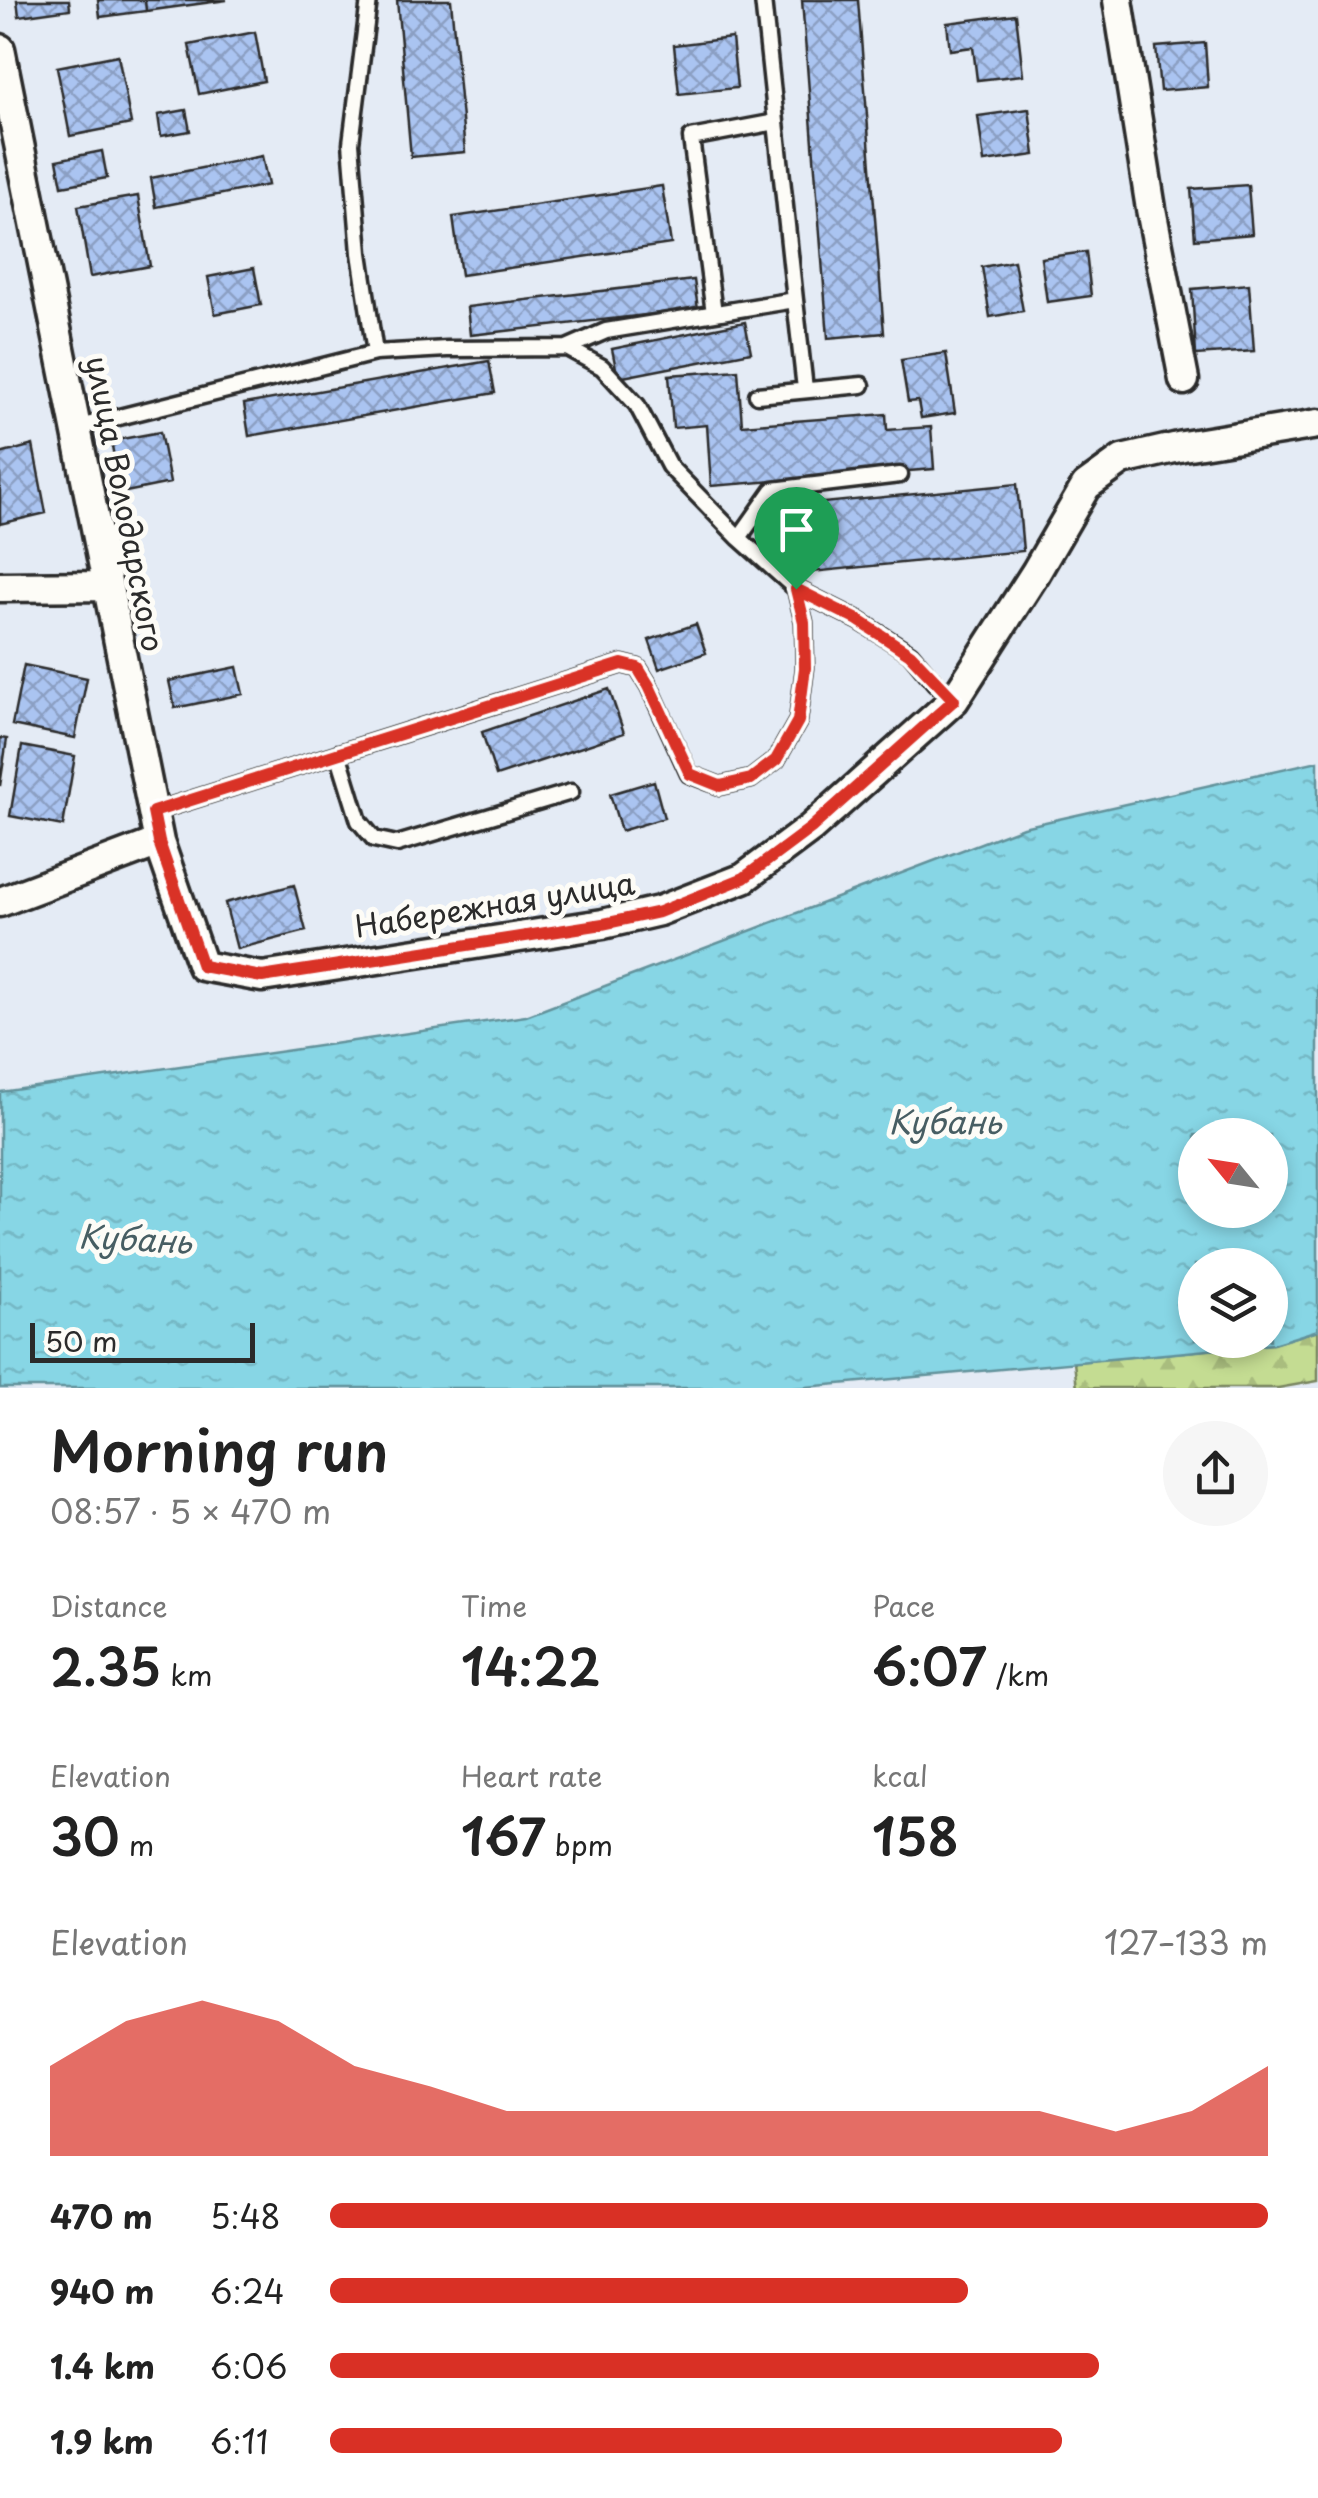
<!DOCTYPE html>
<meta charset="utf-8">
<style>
:root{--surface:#fff;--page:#f6f6f6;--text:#222;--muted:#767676;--accent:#d93025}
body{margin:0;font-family:"Playpen Sans",sans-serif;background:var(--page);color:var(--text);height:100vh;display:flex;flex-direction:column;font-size:38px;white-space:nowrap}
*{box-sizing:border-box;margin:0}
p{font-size:32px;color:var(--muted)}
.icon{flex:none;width:55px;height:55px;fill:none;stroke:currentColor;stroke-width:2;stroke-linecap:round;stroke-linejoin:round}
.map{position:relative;height:1388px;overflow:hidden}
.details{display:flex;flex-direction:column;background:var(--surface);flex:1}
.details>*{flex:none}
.needle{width:65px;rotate:300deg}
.tools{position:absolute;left:1178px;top:1118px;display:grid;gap:20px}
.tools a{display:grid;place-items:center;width:110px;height:110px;border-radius:50%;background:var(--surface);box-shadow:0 5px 15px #0003;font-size:50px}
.scale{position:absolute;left:30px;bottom:25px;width:225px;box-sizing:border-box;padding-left:10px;border:5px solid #2b2b2b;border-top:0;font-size:28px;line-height:35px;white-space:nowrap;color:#2b2b2b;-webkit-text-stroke:8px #fdfcf7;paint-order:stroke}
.pin{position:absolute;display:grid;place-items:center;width:85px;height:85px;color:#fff;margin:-102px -42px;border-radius:50% 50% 50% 0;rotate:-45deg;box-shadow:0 0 10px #0007}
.pin .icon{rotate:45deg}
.round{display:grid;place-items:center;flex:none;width:105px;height:105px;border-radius:52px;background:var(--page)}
.overview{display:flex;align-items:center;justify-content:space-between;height:170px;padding:0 50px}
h1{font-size:55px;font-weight:600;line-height:75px}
.metrics{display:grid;grid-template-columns:repeat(3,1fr);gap:15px;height:170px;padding:10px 50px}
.metrics div{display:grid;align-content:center}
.metrics b{font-size:50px;font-weight:600}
.metrics small{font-size:28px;font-weight:400}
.metrics p{font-size:28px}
.chart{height:280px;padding:20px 50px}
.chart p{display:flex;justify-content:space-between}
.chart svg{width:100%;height:180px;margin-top:10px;fill:var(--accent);opacity:.7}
ul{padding:0 50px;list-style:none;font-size:32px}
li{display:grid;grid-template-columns:160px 120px 1fr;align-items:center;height:75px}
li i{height:25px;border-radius:12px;background:var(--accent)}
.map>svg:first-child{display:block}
</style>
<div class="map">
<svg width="1318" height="1388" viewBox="0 0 1318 1388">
<defs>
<pattern id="forest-firs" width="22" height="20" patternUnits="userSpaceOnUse" patternTransform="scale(2.5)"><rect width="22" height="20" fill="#c4dc92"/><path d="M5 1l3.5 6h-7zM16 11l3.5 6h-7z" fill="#a9bd7e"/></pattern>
<pattern id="water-ripples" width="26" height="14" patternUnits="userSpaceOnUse" patternTransform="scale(2.5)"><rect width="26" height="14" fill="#87d6e5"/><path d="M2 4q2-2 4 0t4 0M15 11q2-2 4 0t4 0" fill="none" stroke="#75b8c5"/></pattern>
<pattern id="building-cross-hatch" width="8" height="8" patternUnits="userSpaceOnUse" patternTransform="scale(2.5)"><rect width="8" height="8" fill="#aac4f1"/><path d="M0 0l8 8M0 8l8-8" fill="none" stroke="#8b9fc3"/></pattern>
</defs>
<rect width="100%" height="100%" fill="#e4ebf5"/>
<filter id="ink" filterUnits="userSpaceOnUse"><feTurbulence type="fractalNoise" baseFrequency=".01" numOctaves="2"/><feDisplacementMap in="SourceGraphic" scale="20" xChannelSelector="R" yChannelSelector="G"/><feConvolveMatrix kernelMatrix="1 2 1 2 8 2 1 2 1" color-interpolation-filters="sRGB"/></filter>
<g filter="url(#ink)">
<path fill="url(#forest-firs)" stroke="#78845e" stroke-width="2.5" d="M1318 1330V1381L1278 1388H1077L1074 1362 1272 1344Z"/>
<path fill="url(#water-ripples)" stroke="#62929b" stroke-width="2.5" fill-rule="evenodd" d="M1318 761V1330L1273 1344 795 1388H0V1092L526 1016 1023 827ZM1195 1135H1270V1210H1195ZM1195 1265H1270V1340H1195Z"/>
<path fill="url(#building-cross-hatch)" stroke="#2b2b2b" stroke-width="2.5" d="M17 0H69L70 9 19 16Z
M98 0H145L146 11 100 17Z
M145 0H227L146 11Z
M397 0H451L465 152 411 157Z
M802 0H858L884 333 828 338Z
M1016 14 1023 75 977 80 973 47 950 50 947 23Z
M255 32 264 81 199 94 189 45Z
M732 38 737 88 679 94 674 45Z
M1205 43 1208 87 1160 91 1156 47Z
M118 55 131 124 70 136 57 67Z
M1029 109 1035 155 984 162 978 116Z
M186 110 190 131 161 136 158 115Z
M102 151 107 178 62 186 57 160Z
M262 156 268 185 156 207 151 178Z
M1248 185 1252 234 1195 239 1191 189Z
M662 186 671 244 461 275 453 217Z
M138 196 150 266 90 277 78 206Z
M1086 252 1091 296 1047 302 1041 258Z
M1014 261 1023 311 990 317 982 267Z
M254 268 261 305 215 314 208 277Z
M694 280 698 309 470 335 467 307Z
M1249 284 1254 351 1196 355 1192 289Z
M745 322 751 352 618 378 612 349Z
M946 353 955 413 921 418 918 401 908 402 901 360Z
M489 361 495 393 249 436 244 404Z
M738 370 742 425 886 414 887 430 931 427 934 469 711 486 707 425 673 428 669 375Z
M160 432 170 483 121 493 111 441Z
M33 445 46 513 0 524V454Z
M1017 484 1023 551 792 574 789 541 806 539 802 505Z
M696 624 706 653 659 669 649 640Z
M24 665 87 678 75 738 12 725Z
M237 667 243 694 175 708 169 681Z
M609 689 624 733 496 776 482 732Z
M0 738 7 739 0 786Z
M22 746 75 756 63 826 10 816Z
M654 781 664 818 621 831 610 794Z
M294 885 306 931 237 949 225 903Z"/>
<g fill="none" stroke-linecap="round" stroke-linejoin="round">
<g stroke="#2b2b2b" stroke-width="21">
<path id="service" d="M369 0 351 143 360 253 375 353
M795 300 805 389
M714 313 691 138 776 122
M567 348 606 331 795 300 763 0
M757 395 862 385
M75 428 375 353 447 349 567 348 602 367 637 405 669 466 739 538 796 589 804 622 805 668 798 721 776 760 751 779 720 786 689 774 649 686 638 668 622 664 153 812
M739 538 773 490 900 475
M796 589 858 620 910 653 935 683 954 700
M338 753 359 821 374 839 397 844 571 792"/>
</g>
<g stroke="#2b2b2b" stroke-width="35">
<path id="minor" d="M1118 0 1151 209 1184 380
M0 49 159 842 202 966 262 977 603 924 659 911 744 878 811 828 954 700 1036 572 1086 486 1122 460 1183 446 1318 424
M0 587 107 586
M0 902 159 842"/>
</g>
<use href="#service" stroke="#fdfcf7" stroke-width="14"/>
<use href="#minor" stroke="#fdfcf7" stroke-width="28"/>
</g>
</g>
<g fill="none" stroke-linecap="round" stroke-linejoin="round" filter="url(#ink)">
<g stroke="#fff" stroke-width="20">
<path id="route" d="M796 589 858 620 910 654 954 700 811 828 744 878 659 912 603 924 262 977 202 966 159 842 153 812 622 664 638 668 649 686 690 774 720 786 751 779 776 760 798 721 805 668 804 622Z"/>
</g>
<use href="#route" stroke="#d93025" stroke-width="12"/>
</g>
<g text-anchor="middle" stroke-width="10" stroke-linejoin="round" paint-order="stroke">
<g font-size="30" fill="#2b2b2b" stroke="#fdfcf7">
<text transform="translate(124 504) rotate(79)" y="10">улица Володарского</text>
<text transform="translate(495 906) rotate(-9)" y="10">Набережная улица</text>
</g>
<g font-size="32" font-style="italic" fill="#475e63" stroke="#fdfcf7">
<text x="945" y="1134">Кубань</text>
<text transform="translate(135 1240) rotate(3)" y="11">Кубань</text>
</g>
</g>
</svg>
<div class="tools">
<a><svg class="needle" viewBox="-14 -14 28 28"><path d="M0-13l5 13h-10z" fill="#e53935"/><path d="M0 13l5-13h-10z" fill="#767676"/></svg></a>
<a><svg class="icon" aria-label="layers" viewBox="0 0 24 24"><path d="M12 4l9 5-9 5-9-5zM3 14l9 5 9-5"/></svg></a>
</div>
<div class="scale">50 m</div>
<div class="pin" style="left:796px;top:589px;background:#1e9e55"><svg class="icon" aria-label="arrive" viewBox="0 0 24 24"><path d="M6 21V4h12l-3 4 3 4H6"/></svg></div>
</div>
<section class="details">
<div class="overview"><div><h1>Morning run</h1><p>08:57 · 5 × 470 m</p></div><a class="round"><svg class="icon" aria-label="share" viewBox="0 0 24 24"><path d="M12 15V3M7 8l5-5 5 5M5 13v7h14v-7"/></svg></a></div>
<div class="metrics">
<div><p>Distance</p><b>2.35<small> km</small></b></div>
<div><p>Time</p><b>14:22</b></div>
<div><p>Pace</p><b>6:07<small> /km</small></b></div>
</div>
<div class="metrics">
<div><p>Elevation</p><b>30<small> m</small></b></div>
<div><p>Heart rate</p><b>167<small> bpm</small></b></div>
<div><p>kcal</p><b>158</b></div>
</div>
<div class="chart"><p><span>Elevation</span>127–133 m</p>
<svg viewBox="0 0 160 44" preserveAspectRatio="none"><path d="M0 44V22L10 11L20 6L30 11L40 22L50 27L60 33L70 33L80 33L90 33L100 33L110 33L120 33L130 33L140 38L150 33L160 22V44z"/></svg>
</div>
<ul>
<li><b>470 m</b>5:48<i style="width:100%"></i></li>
<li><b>940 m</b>6:24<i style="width:68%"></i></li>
<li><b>1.4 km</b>6:06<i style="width:82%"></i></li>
<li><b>1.9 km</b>6:11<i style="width:78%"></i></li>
</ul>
</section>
